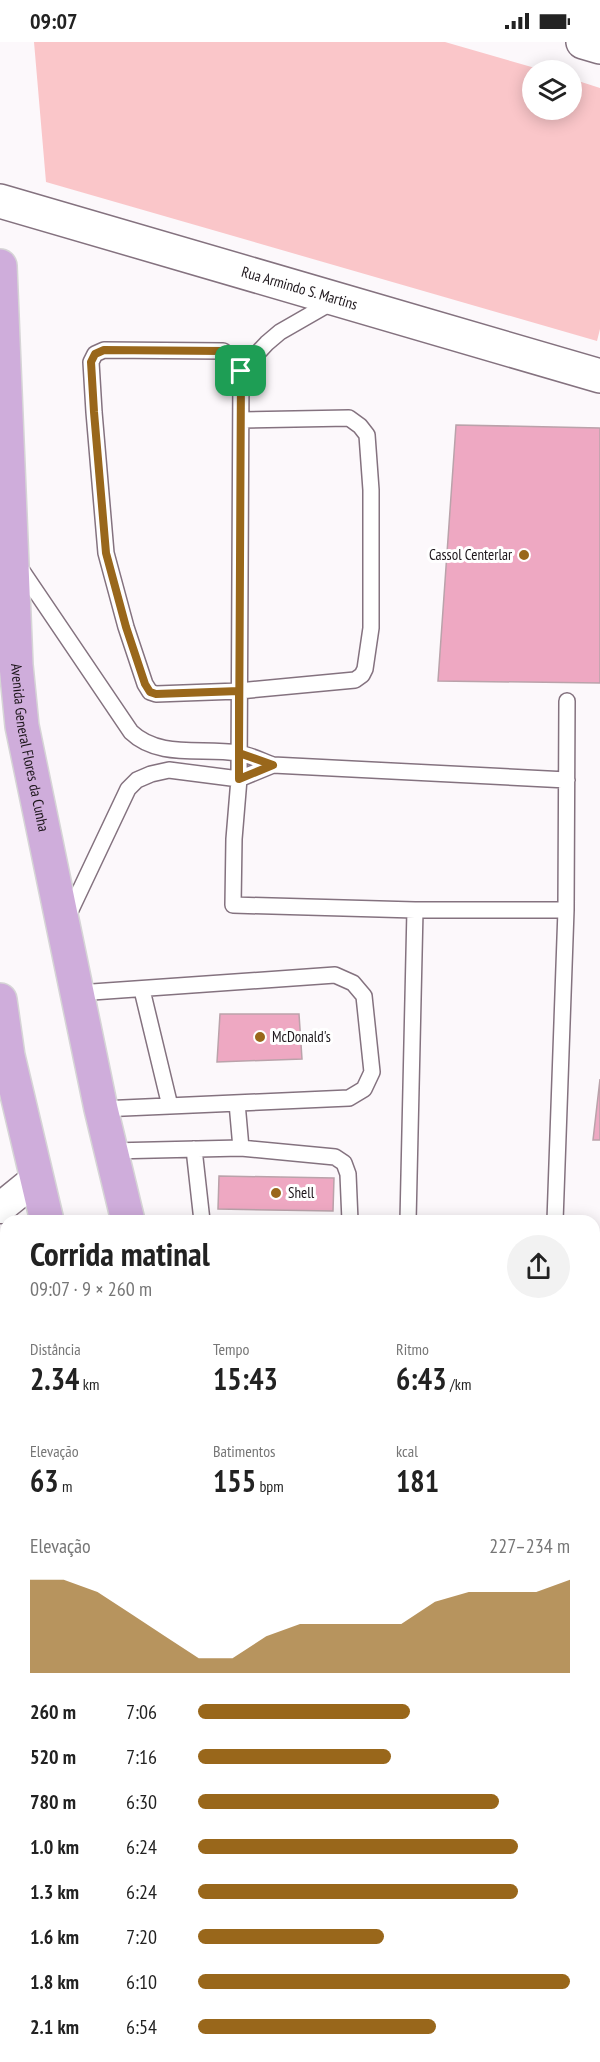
<!DOCTYPE html>
<html lang="pt">
<meta charset="utf-8">
<style>
:root{--surface:#fff;--page:#f2f2f2;--text:#222;--muted:#767676;--accent:#99671b}
body{margin:0;font-family:"PT Sans Narrow",sans-serif;background:var(--page);color:var(--text);height:100vh;display:flex;flex-direction:column;font-size:22px;white-space:nowrap}
*{box-sizing:border-box;margin:0}
p{font-size:20px;color:var(--muted)}
.icon{flex:none;width:33px;height:33px;fill:none;stroke:currentColor;stroke-width:2;stroke-linecap:round;stroke-linejoin:round}
.map{position:relative;flex:1;overflow:hidden}
.drawer{position:absolute;left:0px;top:1173px;width:600px;height:848px;display:flex;flex-direction:column;background:var(--surface);border-radius:18px 18px 0 0;box-shadow:0 3px 15px #0003}
.drawer>*{flex:none}
.fabs{position:absolute;left:522px;top:18px;display:grid;gap:12px}
.fabs a{display:grid;place-items:center;width:60px;height:60px;border-radius:50%;background:var(--surface);box-shadow:0 3px 15px #0003;font-size:30px}
.pin{position:absolute;display:grid;place-items:center;width:51px;height:51px;color:#fff;margin:-26px;border-radius:12px;box-shadow:0 3px 9px #0006}
.round{display:grid;place-items:center;flex:none;width:63px;height:63px;border-radius:32px;background:var(--page)}
.headline{display:flex;align-items:center;justify-content:space-between;height:102px;padding:0 30px}
h1{font-size:33px;font-weight:800;line-height:45px}
.figures{display:grid;grid-template-columns:repeat(3,1fr);gap:9px;height:102px;padding:6px 30px}
.figures div{display:grid;align-content:center}
.figures b{font-size:30px;font-weight:800}
.figures small{font-size:16px;font-weight:400}
.figures p{font-size:16px}
.chart{height:168px;padding:12px 30px}
.chart p{display:flex;justify-content:space-between}
.chart svg{width:100%;height:108px;margin-top:6px;fill:var(--accent);opacity:.7}
ul{padding:0 30px;list-style:none;font-size:20px}
li{display:grid;grid-template-columns:96px 72px 1fr;align-items:center;height:45px}
li i{height:15px;border-radius:8px;background:var(--accent)}
.status{display:flex;justify-content:space-between;align-items:center;height:42px;padding:0 30px;background:var(--surface);direction:ltr}
.status svg{height:16px;fill:currentColor}
.map>svg:first-child{display:block}
</style>
<div class="status"><b>09:07</b><svg viewBox="0 0 49 12"><path d="M0 12V9h3v3zM5 12V6h3v6zM10 12V3h3v9zM15 12V0h3v12zM26 1h20v11H26zM47 4h2v5h-2z"/></svg></div>
<div class="map">
<svg width="600" height="2020" viewBox="0 0 600 2020">
<rect width="100%" height="100%" fill="#fcf8fb"/>
<path fill="#fac6c9" d="M34 0H445L542 28H532V68H572V37L600 46V287L597 299 46 140Z"/>
<path fill="#eea8c2" stroke="#baa2aa" stroke-width="1.5" d="M456 383 600 386V641L438 639Z
M220 972H299L302 1017 217 1020Z
M600 1037V1098H593Z
M219 1134 334 1136 333 1169 218 1167Z"/>
<g fill="none" stroke-linecap="round" stroke-linejoin="round">
<g stroke="#84727f" stroke-width="18">
<path id="service" d="M241 329 267 301 280 290 334 259
M242 378 349 376 360 384 367 393 371 448V586L365 627 362 633 355 638 239 649 156 652 150 650 145 642 126 585 106 511 94 370 91 320 95 312 104 308 223 309 236 318 241 329 239 737 234 797 233 863 415 868 408 1179
M18 523 131 690C159 717 203 705 238 711 250 713 262 719 273 723L567 738
M415 868H566
M67 876 128 747 137 738 151 732 169 728 239 737 273 723
M142 948 170 1064
M78 951 335 933 353 941 364 954 372 1030 364 1047 349 1056 101 1067
M237 1061 241 1106
M194 1107 202 1179
M111 1109 241 1106 335 1115 344 1121 348 1132 350 1179
M555 1179 566 868 567 659"/>
</g>
<g stroke="#84727f" stroke-width="33">
<path id="minor" d="M0 1166 37 1136"/>
</g>
<g stroke="#84727f" stroke-width="36">
<g id="tertiary">
<path d="M583 0 600 5"/>
<path id="s1" d="M0 159 600 334"/>
<path d="M594 1280H600"/>
<path d="M0 1578 6 1573"/>
<path d="M594 1649H600"/>
</g>
</g>
<g stroke="#d6d5d6" stroke-width="36">
<g id="primary">
<path id="s2" d="M0 224 16 623 22 684 101 1067 128 1179"/>
<path d="M0 958 8 1014 47 1179"/>
<path d="M128 2020 129 2014"/>
<path d="M204 2020 205 2014"/>
</g>
</g>
<use href="#service" stroke="#fff" stroke-width="15"/>
<use href="#minor" stroke="#fff" stroke-width="30"/>
<use href="#tertiary" stroke="#fff" stroke-width="33"/>
<use href="#primary" stroke="#cfaddb" stroke-width="33"/>
</g>
<g fill="none" stroke-linecap="round" stroke-linejoin="round">
<g stroke="#fff" stroke-width="12">
<path id="route" d="M241 329 236 318 223 309 104 308 95 312 91 320 94 370 106 511 126 585 145 642 150 650 156 652 239 649V737L273 723 239 711 241 329"/>
</g>
<use href="#route" stroke="#99671b" stroke-width="8"/>
</g>
<g fill="#99671b" stroke="#fff" stroke-width="2">
<circle cx="524" cy="513" r="6"/>
<circle cx="260" cy="995" r="6"/>
<circle cx="276" cy="1151" r="6"/>
</g>
<g text-anchor="middle" stroke-width="6" stroke-linejoin="round" paint-order="stroke">
<g font-size="15" fill="#1e171c" stroke="#fff">
<text dy="5" stroke="none"><textPath href="#s1" startOffset="312">Rua Armindo S. Martins</textPath></text>
<text dy="5" stroke="none"><textPath href="#s2" startOffset="483">Avenida General Flores da Cunha</textPath></text>
</g>
<g font-size="15" fill="#1e171c" stroke="#fff" text-anchor="start">
<text x="512" y="518" text-anchor="end">Cassol Centerlar</text>
<text x="272" y="1000">McDonald's</text>
<text x="288" y="1156">Shell</text>
</g>
</g>
</svg>
<div class="fabs">
<a><svg class="icon" aria-label="layers" viewBox="0 0 24 24"><path d="M12 4l9 5-9 5-9-5zM3 14l9 5 9-5"/></svg></a>
</div>
<div class="pin" style="left:241px;top:329px;background:#1e9e55"><svg class="icon" aria-label="arrive" viewBox="0 0 24 24"><path d="M6 21V4h12l-3 4 3 4H6"/></svg></div>
<section class="drawer">
<div class="headline"><div><h1>Corrida matinal</h1><p>09:07 · 9 × 260 m</p></div><a class="round"><svg class="icon" aria-label="share" viewBox="0 0 24 24"><path d="M12 15V3M7 8l5-5 5 5M5 13v7h14v-7"/></svg></a></div>
<div class="figures">
<div><p>Distância</p><b>2.34<small> km</small></b></div>
<div><p>Tempo</p><b>15:43</b></div>
<div><p>Ritmo</p><b>6:43<small> /km</small></b></div>
</div>
<div class="figures">
<div><p>Elevação</p><b>63<small> m</small></b></div>
<div><p>Batimentos</p><b>155<small> bpm</small></b></div>
<div><p>kcal</p><b>181</b></div>
</div>
<div class="chart"><p><span>Elevação</span>227–234 m</p>
<svg viewBox="0 0 160 44" preserveAspectRatio="none"><path d="M0 44V6L10 6L20 11L30 20L40 29L50 38L60 38L70 29L80 24L90 24L100 24L110 24L120 15L130 11L140 11L150 11L160 6V44z"/></svg>
</div>
<ul>
<li><b>260 m</b>7:06<i style="width:57%"></i></li>
<li><b>520 m</b>7:16<i style="width:52%"></i></li>
<li><b>780 m</b>6:30<i style="width:81%"></i></li>
<li><b>1.0 km</b>6:24<i style="width:86%"></i></li>
<li><b>1.3 km</b>6:24<i style="width:86%"></i></li>
<li><b>1.6 km</b>7:20<i style="width:50%"></i></li>
<li><b>1.8 km</b>6:10<i style="width:100%"></i></li>
<li><b>2.1 km</b>6:54<i style="width:64%"></i></li>
</ul>
</section>
</div>
